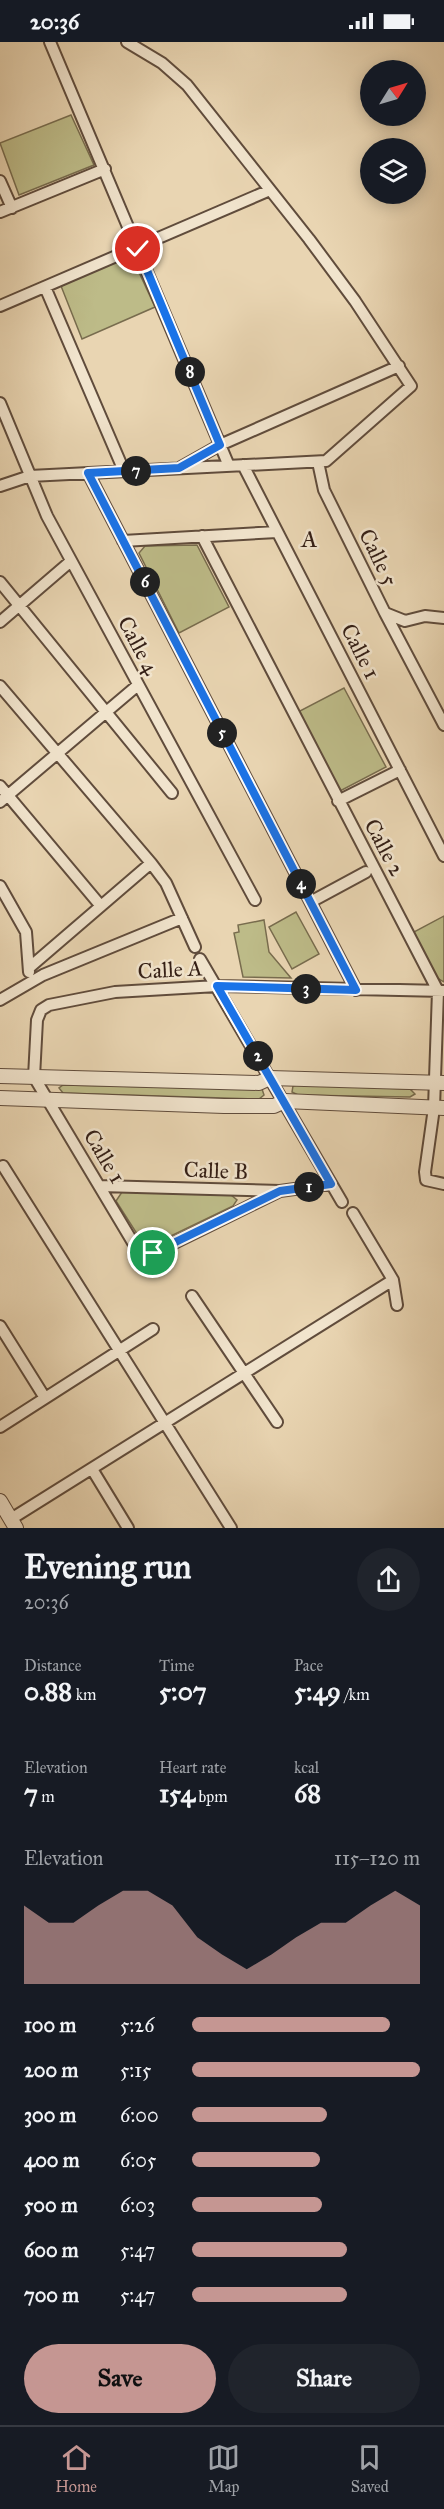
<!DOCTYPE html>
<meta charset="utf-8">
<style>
:root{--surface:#171b24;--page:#20242c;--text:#f1f3f6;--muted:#9ea1a6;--line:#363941;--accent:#c59692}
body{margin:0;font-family:"IM FELL Great Primer",serif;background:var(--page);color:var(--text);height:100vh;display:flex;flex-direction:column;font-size:22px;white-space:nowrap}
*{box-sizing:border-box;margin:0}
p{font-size:20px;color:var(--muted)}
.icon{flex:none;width:33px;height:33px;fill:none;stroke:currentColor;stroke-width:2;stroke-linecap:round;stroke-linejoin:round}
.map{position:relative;height:1486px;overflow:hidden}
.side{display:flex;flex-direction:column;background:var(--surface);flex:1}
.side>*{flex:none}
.needle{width:39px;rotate:53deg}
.buttons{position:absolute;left:360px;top:18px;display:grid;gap:12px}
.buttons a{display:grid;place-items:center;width:66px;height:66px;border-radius:50%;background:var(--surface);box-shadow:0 3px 15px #0003;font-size:30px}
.pin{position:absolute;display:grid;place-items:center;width:51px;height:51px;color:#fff;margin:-26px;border:3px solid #fff;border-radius:50%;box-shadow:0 2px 6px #0007}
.km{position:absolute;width:30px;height:30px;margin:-15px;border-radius:50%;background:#222;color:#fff;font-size:16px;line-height:30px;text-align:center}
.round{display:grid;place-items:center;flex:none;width:63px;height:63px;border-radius:32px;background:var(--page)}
.overview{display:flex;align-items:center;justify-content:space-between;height:102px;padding:0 24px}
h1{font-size:33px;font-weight:700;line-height:45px}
.stats{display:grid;grid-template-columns:repeat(3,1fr);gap:9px;height:102px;padding:6px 24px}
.stats div{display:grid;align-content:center}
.stats b{font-size:26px;font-weight:700}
.stats small{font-size:16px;font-weight:400}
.stats p{font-size:16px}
.chart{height:168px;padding:12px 24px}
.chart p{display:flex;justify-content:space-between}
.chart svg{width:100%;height:108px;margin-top:6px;fill:var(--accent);opacity:.7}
.action{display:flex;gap:12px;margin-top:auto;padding:12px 24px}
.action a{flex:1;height:69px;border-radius:36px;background:var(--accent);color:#111;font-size:24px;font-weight:700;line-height:69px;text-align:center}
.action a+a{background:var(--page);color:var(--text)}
ul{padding:0 24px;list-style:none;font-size:20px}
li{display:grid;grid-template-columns:96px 72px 1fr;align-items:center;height:45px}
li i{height:15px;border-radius:8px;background:var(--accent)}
.status{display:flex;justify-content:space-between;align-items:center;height:42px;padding:0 30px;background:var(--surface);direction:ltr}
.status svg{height:16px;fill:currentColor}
.tab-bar{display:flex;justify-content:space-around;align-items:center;height:84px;border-top:2px solid var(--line);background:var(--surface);font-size:16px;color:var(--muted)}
.tab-bar a{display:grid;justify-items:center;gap:3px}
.tab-bar .active{color:var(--accent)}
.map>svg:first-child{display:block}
</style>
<div class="status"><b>20:36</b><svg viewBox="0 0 49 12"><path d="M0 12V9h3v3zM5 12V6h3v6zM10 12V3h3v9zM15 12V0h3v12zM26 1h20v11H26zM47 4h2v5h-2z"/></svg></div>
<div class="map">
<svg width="444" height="1486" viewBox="0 0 444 1486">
<rect width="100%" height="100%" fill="#e9d5b2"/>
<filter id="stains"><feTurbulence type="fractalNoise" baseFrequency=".00333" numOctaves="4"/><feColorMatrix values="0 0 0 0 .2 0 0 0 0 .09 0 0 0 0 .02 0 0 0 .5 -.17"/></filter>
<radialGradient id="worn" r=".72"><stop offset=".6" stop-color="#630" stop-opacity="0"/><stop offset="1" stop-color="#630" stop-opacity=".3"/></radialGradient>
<path fill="#bdbb88" stroke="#786c4e" stroke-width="1.5" d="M71 73 94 123 19 153 0 101Z
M131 213 155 265 82 297 61 244Z
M197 503 229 565 179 591 139 511 145 504Z
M344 646 386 725 340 749 296 671Z
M296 870 319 912 292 927 269 885Z
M444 874V940L437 936 412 891Z
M264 878 269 910 291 936 243 935 234 891 239 890 238 883Z
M63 1043 262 1047 264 1053 259 1057 63 1051 59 1046Z
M297 1043 410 1047 415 1052 410 1055 298 1053 292 1050 293 1044Z
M122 1150 231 1153 237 1158 233 1164 146 1206 116 1159Z"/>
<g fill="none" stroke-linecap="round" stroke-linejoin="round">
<g stroke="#604c3c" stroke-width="14">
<path id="minor" d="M50 0 229 424
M0 139 12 166
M0 170 105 127
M45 245 124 429
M0 264 270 148
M0 361 47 474 255 858
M318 420 324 448 385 571 405 579 425 574 444 576
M243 423 444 814
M181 425 220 403 399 324
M88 431 356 948
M0 444 30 434 326 419 411 344 355 259 309 197 187 43 162 21 127 0
M202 494 438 949 434 1066 425 1130 426 1138 444 1142
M123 499 277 490
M0 540 172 751
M385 571 444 683
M0 580 71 519
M0 644 151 821 166 841 195 905
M0 744 100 863
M338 759 400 728
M0 760 138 643
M0 844 26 890 29 930
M316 857 366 830
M200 917 342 1160
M30 925 151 821
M0 958 43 933 182 876
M3 1124 231 1486
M100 1144 280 1149 331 1142
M280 1149 154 1211 143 1213 138 1209 34 1035 37 978 41 968 49 963 115 950 217 944 444 949
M353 1171 393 1238 397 1263
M192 1254 277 1380
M0 1284 45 1356
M0 1385 153 1287
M92 1427 128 1486
M11 1477 393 1238"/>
</g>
<g stroke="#604c3c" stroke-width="16">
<path id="tertiary" d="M0 1034 259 1041 270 1036 444 1041
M0 1056 224 1064H274L285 1059 444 1066
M0 1459 16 1486"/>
</g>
<use href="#minor" stroke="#f1e4cd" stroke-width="10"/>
<use href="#tertiary" stroke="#f1e4cd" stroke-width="14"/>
</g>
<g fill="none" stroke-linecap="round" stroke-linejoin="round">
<g stroke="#fff" stroke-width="12">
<path id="route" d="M138 207 220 403 179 426 88 431 356 948 217 944 331 1142 280 1149 153 1211"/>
</g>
<use href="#route" stroke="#1a73e8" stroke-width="8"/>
</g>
<g text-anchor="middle" stroke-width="5" stroke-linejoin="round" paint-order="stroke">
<g font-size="22" fill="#331e15" stroke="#f1e4cd">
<text transform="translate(379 515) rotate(64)" y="8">Calle 5</text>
<text transform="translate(139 603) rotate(62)" y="8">Calle 4</text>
<text transform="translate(361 609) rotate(63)" y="8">Calle 1</text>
<text transform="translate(385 805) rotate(62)" y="8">Calle 2</text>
<text transform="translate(170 927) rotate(-3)" y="8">Calle A</text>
<text transform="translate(105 1114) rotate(59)" y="8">Calle 1</text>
<text transform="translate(216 1128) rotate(2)" y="8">Calle B</text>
</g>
<g font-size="24" letter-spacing="1.5" fill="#331e15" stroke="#f1e4cd">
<text x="310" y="505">A</text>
</g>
</g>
<rect width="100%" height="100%" filter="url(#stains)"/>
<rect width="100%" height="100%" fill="url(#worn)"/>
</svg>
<div class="buttons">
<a><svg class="needle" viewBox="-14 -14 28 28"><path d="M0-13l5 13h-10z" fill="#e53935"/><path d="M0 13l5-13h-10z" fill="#9ea1a6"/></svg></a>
<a><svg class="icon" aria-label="layers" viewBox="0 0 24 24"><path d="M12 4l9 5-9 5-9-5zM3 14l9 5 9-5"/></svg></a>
</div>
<div class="pin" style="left:153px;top:1211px;background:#1e9e55"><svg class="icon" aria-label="arrive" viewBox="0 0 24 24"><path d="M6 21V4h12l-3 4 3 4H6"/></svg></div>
<div class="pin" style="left:138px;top:207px;background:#d93025"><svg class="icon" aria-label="check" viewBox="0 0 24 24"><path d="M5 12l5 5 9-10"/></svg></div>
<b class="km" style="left:309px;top:1145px">1</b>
<b class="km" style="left:258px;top:1014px">2</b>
<b class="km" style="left:306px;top:947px">3</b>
<b class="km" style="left:301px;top:842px">4</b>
<b class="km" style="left:222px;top:691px">5</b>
<b class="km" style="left:145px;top:540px">6</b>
<b class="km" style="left:136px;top:429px">7</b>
<b class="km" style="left:190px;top:330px">8</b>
</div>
<section class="side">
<div class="overview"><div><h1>Evening run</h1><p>20:36</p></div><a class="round"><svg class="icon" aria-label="share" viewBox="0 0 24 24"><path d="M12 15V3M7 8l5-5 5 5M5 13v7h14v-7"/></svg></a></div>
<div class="stats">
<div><p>Distance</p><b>0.88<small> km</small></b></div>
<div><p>Time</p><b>5:07</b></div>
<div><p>Pace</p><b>5:49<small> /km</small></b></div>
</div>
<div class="stats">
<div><p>Elevation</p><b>7<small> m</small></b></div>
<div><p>Heart rate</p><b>154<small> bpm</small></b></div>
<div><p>kcal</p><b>68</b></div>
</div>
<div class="chart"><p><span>Elevation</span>115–120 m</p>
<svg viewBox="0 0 160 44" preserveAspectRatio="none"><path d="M0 44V12L10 19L20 19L30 12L40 6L50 6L60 12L70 25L80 32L90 38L100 32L110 25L120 19L130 19L140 12L150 6L160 12V44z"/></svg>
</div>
<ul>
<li><b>100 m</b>5:26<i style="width:87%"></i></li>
<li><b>200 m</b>5:15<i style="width:100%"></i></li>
<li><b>300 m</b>6:00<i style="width:59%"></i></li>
<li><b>400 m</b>6:05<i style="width:56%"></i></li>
<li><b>500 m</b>6:03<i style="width:57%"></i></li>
<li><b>600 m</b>5:47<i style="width:68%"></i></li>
<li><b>700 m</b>5:47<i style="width:68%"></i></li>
</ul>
<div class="action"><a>Save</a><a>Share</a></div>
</section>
<nav class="tab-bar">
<a class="active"><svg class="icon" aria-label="home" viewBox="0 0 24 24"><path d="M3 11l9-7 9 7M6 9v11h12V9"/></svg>Home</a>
<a><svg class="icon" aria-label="map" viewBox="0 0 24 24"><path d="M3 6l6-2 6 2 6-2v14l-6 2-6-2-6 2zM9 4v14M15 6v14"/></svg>Map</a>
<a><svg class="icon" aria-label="saved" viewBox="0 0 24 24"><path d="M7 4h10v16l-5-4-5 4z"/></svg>Saved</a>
</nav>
